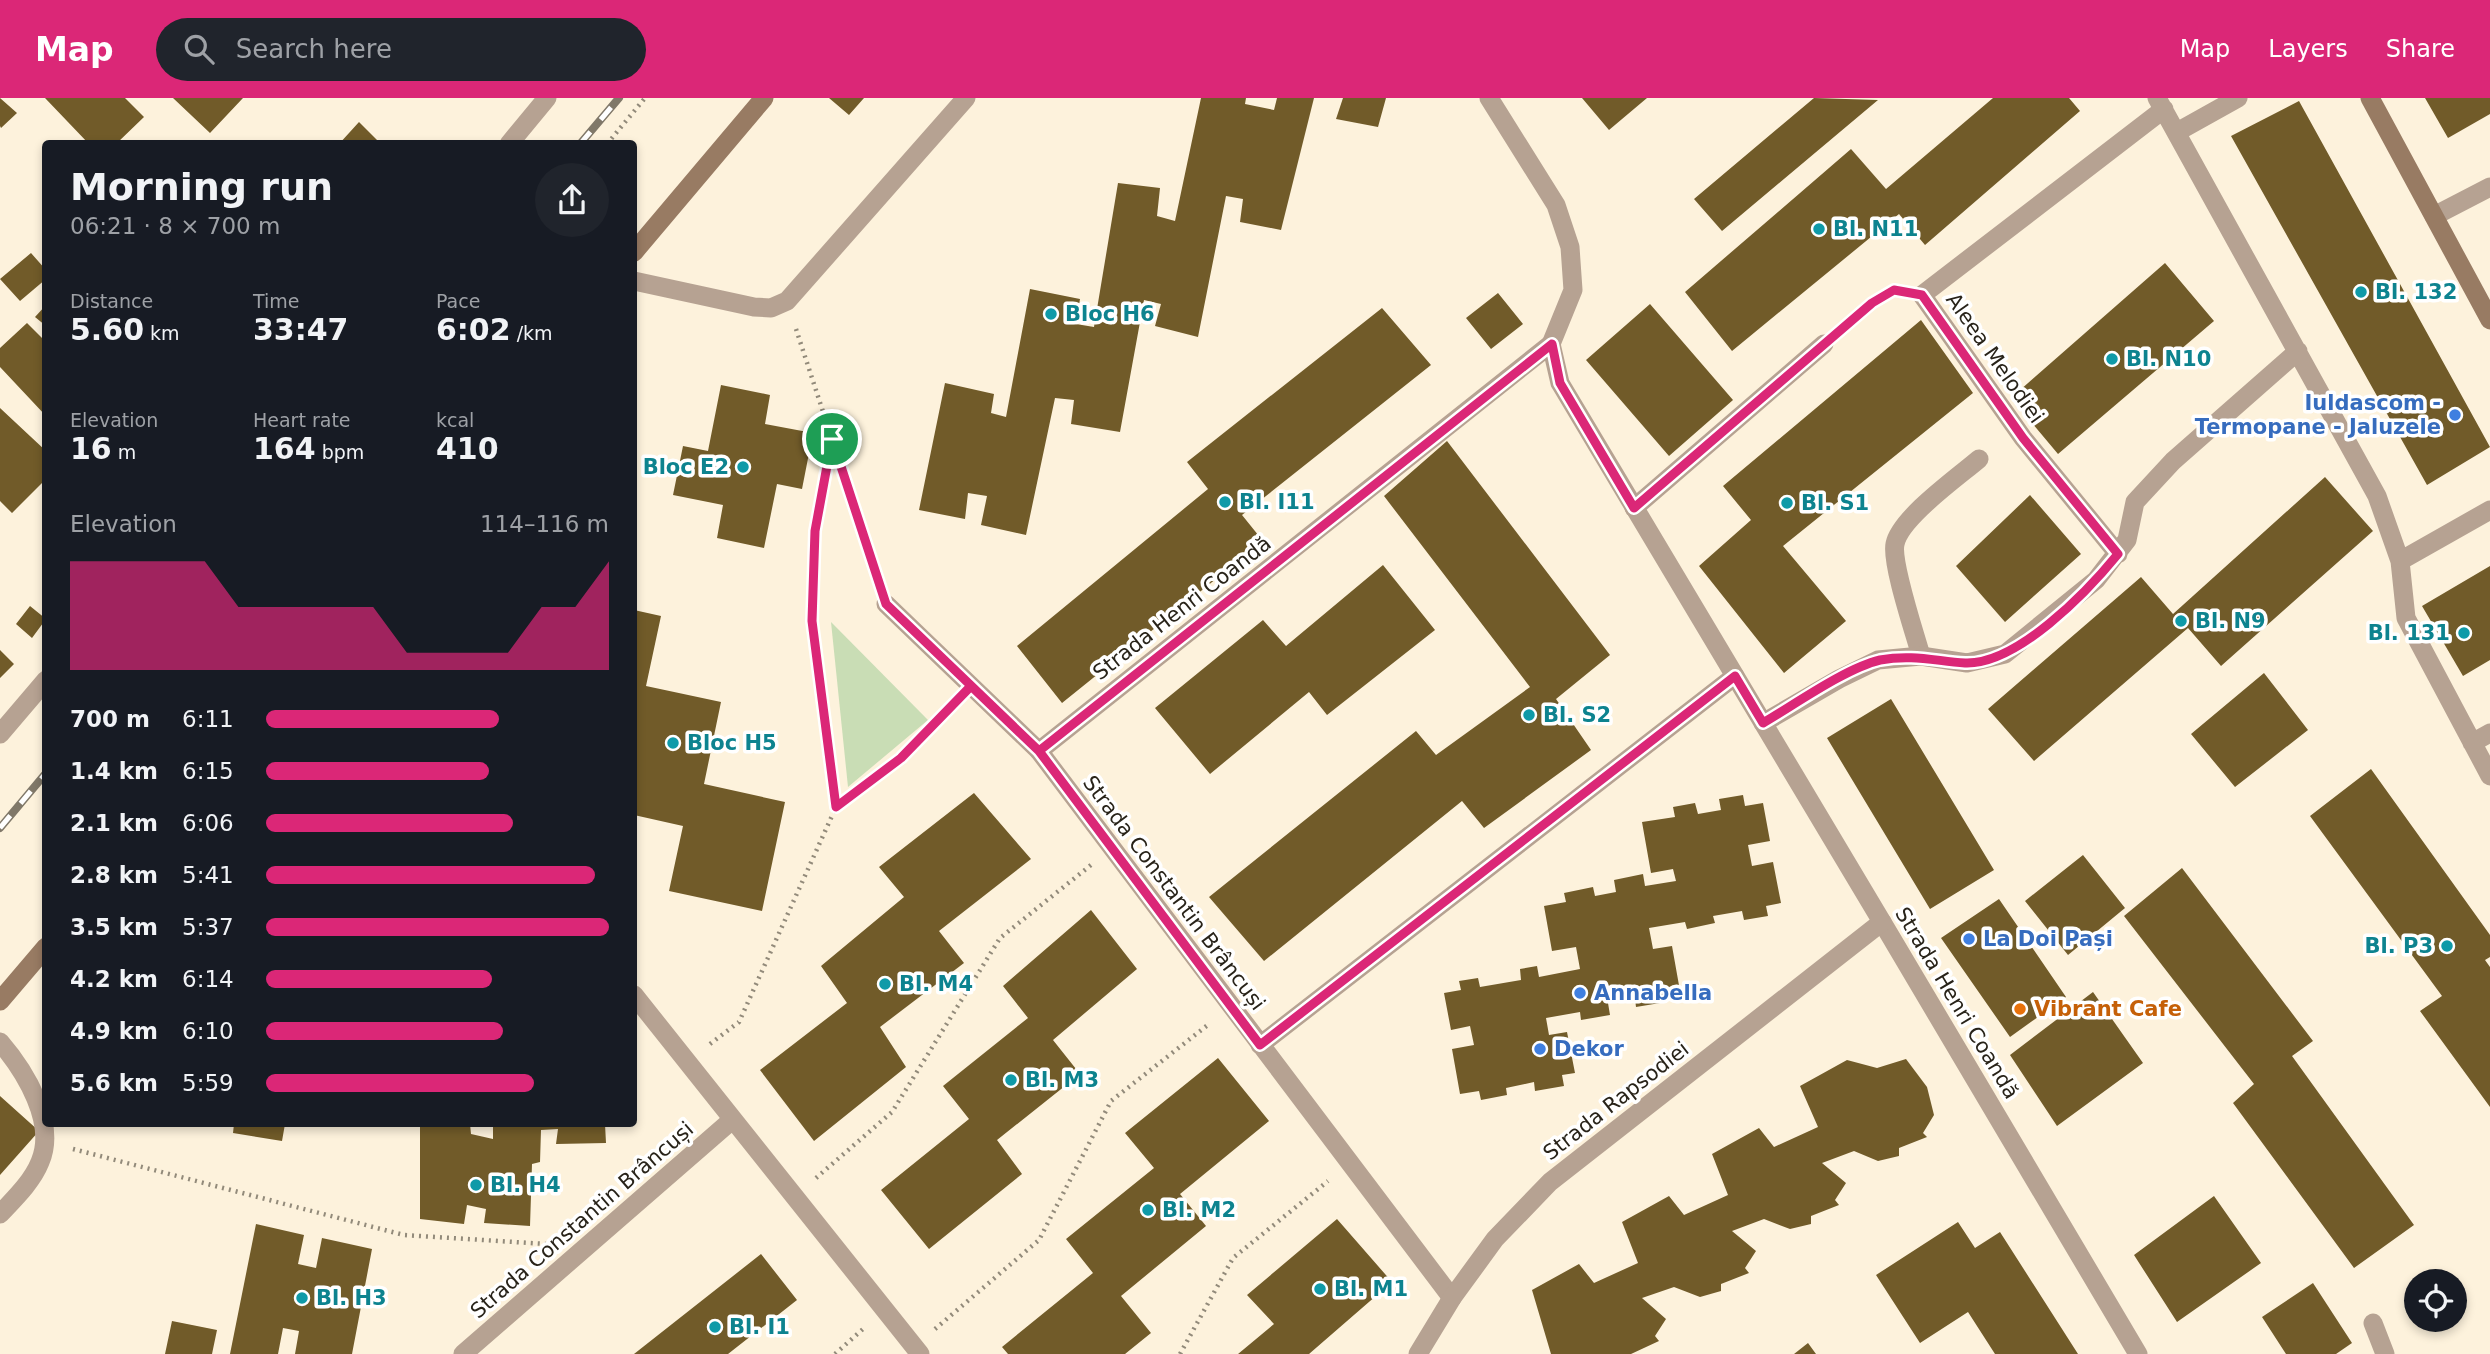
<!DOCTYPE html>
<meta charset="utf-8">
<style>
:root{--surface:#171b24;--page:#20242c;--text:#f1f3f6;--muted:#9ea1a6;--accent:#db2777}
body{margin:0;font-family:"DejaVu Sans",sans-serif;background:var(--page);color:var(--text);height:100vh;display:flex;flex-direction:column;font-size:26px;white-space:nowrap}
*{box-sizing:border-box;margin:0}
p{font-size:23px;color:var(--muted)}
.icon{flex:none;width:38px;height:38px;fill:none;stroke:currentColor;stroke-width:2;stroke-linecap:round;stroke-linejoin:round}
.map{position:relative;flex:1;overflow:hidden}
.details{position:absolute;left:42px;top:42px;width:595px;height:987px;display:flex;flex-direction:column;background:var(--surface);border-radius:7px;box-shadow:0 4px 10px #0003}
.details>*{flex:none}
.controls{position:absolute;left:2404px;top:1171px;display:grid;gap:14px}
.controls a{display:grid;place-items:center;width:63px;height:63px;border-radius:50%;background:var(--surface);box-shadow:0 4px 10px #0003;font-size:35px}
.pin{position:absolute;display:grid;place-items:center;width:60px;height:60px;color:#fff;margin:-30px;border:4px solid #fff;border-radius:50%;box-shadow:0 2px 7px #0007}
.round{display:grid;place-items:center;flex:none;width:74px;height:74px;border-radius:37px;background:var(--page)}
.headline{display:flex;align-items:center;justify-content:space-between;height:119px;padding:0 28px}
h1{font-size:38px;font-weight:800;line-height:52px}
.stats{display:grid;grid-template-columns:repeat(3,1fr);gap:10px;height:119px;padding:7px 28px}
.stats div{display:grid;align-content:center}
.stats b{font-size:30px;font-weight:800}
.stats small{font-size:19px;font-weight:400}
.stats p{font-size:19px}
.chart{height:196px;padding:14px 28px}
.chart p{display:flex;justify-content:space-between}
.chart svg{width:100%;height:126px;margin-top:7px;fill:var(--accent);opacity:.7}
ul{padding:0 28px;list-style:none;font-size:23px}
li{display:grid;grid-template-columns:112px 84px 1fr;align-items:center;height:52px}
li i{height:18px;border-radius:9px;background:var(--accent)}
header{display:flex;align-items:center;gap:42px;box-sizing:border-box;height:98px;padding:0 35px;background:var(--accent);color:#fff}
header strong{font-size:33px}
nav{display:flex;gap:38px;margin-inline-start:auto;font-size:24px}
.search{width:490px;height:63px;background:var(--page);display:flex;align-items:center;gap:18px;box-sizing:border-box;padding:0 24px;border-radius:38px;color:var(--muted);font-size:26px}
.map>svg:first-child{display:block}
</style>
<header>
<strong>Map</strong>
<div class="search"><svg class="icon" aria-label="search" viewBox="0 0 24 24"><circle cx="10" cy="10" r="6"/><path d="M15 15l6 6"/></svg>Search here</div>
<nav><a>Map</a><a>Layers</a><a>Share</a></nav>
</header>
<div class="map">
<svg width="2490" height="1256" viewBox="0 0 2490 1256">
<rect width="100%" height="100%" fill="#fdf2dc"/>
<path fill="#c9ddb5" d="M831 524 928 622 848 689Z"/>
<path fill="#715b29" d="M0 0 17 15 1 30 0 28Z
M45 0H125L144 19 116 46H89Z
M173 0H243L210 35Z
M829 0H864L849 17Z
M1201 0H1246L1245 6 1274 12 1277 0H1314L1281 132 1240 124 1243 101 1226 98 1198 239 1155 228 1161 206 1144 202 1120 334 1071 326 1074 302 1055 300 1026 437 981 427 987 398 968 395 965 421 919 412 945 285 994 296 991 315 1006 319 1030 191 1080 201 1076 226 1094 229 1118 85 1160 90 1157 118 1175 123Z
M1343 0H1386L1378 29 1336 21Z
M1582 0H1647L1609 32Z
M1814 0 1878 2 1722 133 1694 101Z
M1993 0H2069L2080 13 1925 147 1899 116 1732 253 1685 194 1851 51 1886 91Z
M2425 0H2490V16L2448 40Z
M2299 3 2490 349 2427 387 2231 38Z
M359 24 381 46H339Z
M31 155 46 172V181L20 203 0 181Z
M2165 165 2214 223 2058 356 2011 300Z
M1498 195 1523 226 1491 251 1466 220Z
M1650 206 1733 302 1669 358 1586 262Z
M46 207V228L35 219Z
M1382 210 1431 267 1242 417 1263 443 1062 605 1017 548 1208 391 1187 364Z
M1921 222 1973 295 1783 448 1846 523 1784 575 1699 468 1751 422 1723 388Z
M27 225 46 244V318L0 269V250Z
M721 287 770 297 765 326 813 335 802 391 777 386 764 450 717 440 723 407 673 397 683 348 708 353Z
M0 310 46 353V381L12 415 0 403Z
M1447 343 1610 557 1556 601 1591 652 1484 730 1462 703 1264 863 1209 799 1416 633 1436 657 1530 589 1384 398Z
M2325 379 2373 433 2221 568 2188 530 2034 663 1988 611 2141 479 2173 516Z
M2030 397 2081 456 2005 524 1956 468Z
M1383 467 1435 532 1327 617 1309 594 1210 676 1155 610 1263 522 1286 548Z
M2490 468V562L2463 578 2422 508Z
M30 508 46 521 32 540 16 526Z
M634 512 661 518 646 588 721 604 704 686 785 704 762 813 669 793 683 728 634 717Z
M0 552 14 566 0 580Z
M2264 575 2308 632 2235 689 2191 636Z
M1891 601 1994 772 1930 811 1827 640Z
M2371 671 2490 837V859L2485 862 2490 869V1009L2420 913 2442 898 2310 718Z
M974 695 1031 761 939 833 964 865 880 929 906 969 814 1043 760 972 847 905 821 868 904 799 879 769Z
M1743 697 1745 708 1763 705 1770 743 1748 747 1752 768 1773 764 1781 805 1766 808 1768 818 1744 822 1742 813 1713 818 1715 825 1687 831 1685 824 1649 830 1653 851 1672 848 1680 893 1665 896 1666 904 1636 909 1635 901 1608 905 1610 917 1581 922 1580 914 1546 920 1549 937 1567 934 1575 975 1562 977 1564 988 1535 993 1534 984 1506 990 1507 997 1481 1002 1479 993 1460 996 1452 951 1474 947 1470 928 1451 932 1444 895 1461 892 1459 883 1478 880 1480 889 1521 882 1520 871 1537 868 1539 879 1580 871 1576 849 1552 853 1544 808 1566 804 1564 795 1593 789 1595 798 1616 794 1614 782 1643 776 1645 788 1676 783 1673 771 1651 775 1642 724 1675 719 1673 709 1695 705 1698 716 1721 712 1719 701Z
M2083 757 2125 810 2068 857 2025 803Z
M2182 770 2313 943 2292 958 2414 1127 2354 1170 2233 1005 2254 986 2124 818Z
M1999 801 2066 899 2010 939 1941 840Z
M1091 812 1137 871 1053 942 1080 976 997 1042 1022 1076 929 1151 881 1092 969 1021 943 988 1028 920 1003 888Z
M2093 894 2143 965 2057 1028 2010 957Z
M1218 960 1269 1023 1180 1096 1206 1128 1121 1198 1151 1235 1125 1256H1008L1002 1249 1093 1175 1066 1141 1154 1070 1125 1035Z
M1906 961 1927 989 1934 1017 1923 1035 1927 1039 1899 1050V1058L1878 1063 1854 1053 1822 1065 1846 1085 1835 1102 1839 1107 1811 1118V1126L1790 1131 1764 1121 1732 1133 1756 1153 1745 1170 1749 1175 1721 1186V1193L1700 1199 1674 1189 1642 1200 1666 1221 1655 1238 1659 1243 1631 1256H1551L1532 1192 1579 1166 1594 1185 1638 1165 1622 1124 1669 1098 1684 1117 1728 1097 1712 1056 1759 1030 1774 1049 1818 1029 1800 988 1847 962 1877 970Z
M0 998 39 1033 0 1077Z
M234 1026H285L282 1043 233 1035Z
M420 1026H470L471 1036 493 1041V1026H605L606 1045 556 1046 558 1031 541 1032 540 1064 532 1066 530 1128 484 1125 486 1111 467 1107 464 1126 420 1121Z
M2214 1098 2261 1165 2177 1224 2134 1157Z
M1337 1121 1392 1184 1309 1256H1238L1274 1226 1247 1197Z
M1958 1124 1975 1150 2000 1134 2078 1256H1995L1968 1214 1920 1245 1876 1177Z
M256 1126 304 1137 298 1166 316 1170 322 1140 372 1151 352 1256H295L299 1233 283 1230 278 1256H230Z
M761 1156 797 1202 728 1256H634Z
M2313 1185 2352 1245 2336 1256H2286L2262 1219Z
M172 1223 217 1232 212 1256H165Z
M1808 1245 1816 1256H1794Z"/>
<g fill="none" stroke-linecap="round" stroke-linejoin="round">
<path stroke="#928a7a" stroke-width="4.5" stroke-dasharray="2 5" stroke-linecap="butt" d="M607 46 645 0
M1846 227 1872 205 1895 192
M796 231 877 479
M832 341 815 433 812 523 836 708
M710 946 739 924 836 709 901 660 951 608
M73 1051 404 1137 546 1146
M816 1080 892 1014 1000 840 1091 767
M935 1231 1039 1142 1111 1003 1209 926
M835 1256 863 1231
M1180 1256 1233 1160 1328 1083"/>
<path stroke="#b6a292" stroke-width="19" d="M634 183 754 209 771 210 787 203 966 0
M1634 410 1824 246
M1921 558C1915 536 1891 465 1895 446 1900 420 1958 379 1979 361
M1039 653 1551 246
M0 944C25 973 57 1025 40 1064 32 1084 14 1101 0 1116"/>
<path stroke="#b6a292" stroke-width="19" d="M2157 0 2377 398 2400 463 2406 520 2490 678
M2177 34 2238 0
M509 46 547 0
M2118 456 2023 340 1922 197 2164 11
M2400 463 2490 412
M886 506 1039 653 1452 1200
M1763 625 1839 581 1878 562 1921 558 1967 565 2005 556 2096 482 2127 442 2135 404 2173 363 2298 253
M0 636 46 582
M2472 645 2490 635
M1882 824 2138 1256
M634 897 920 1256
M1260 947 1735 578
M2373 1225 2385 1256
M463 1256 732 1022"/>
<path stroke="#b6a292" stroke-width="19" d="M2434 118 2490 89
M1418 1256 1452 1200 1495 1141 1550 1084 1882 824 1560 285 1551 246 1573 192 1570 149 1556 107 1489 0"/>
<path stroke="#987b63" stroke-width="19" d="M2370 0 2490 222
M634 154 764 0
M0 903 46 849"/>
<g stroke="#807869" stroke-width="8">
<path id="rail" d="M580 46 619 0
M0 730 46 675"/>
</g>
<use href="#rail" stroke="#fff" stroke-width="5" stroke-dasharray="16" stroke-linecap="butt"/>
</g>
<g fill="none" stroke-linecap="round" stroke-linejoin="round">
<g stroke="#fff" stroke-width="14">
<path id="route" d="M832 341 815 433 812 523 836 709 901 660 971 588 1039 653 1260 947 1735 578 1763 625C1794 607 1846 570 1880 562 1912 556 1935 563 1965 565 2017 567 2087 494 2118 456L2023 340 1922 197 1894 192 1872 205 1634 410 1560 285 1552 246 1039 653 886 506 832 341"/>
</g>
<use href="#route" stroke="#db2777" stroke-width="9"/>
</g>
<g fill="#0f9aa8" stroke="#fff" stroke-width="2.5">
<circle cx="1819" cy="131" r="7"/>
<circle cx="2361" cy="194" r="7"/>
<circle cx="1051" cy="216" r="7"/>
<circle cx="2112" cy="261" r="7"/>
<circle cx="743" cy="369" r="7"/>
<circle cx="1225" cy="404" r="7"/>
<circle cx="1787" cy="405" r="7"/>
<circle cx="2181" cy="523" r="7"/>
<circle cx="2464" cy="535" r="7"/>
<circle cx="1529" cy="617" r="7"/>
<circle cx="673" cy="645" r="7"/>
<circle cx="2447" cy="848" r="7"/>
<circle cx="885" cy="886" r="7"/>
<circle cx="1011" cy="982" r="7"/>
<circle cx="476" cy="1087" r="7"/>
<circle cx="1148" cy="1112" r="7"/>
<circle cx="1320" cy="1191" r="7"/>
<circle cx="302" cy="1200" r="7"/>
<circle cx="715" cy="1229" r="7"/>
</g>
<g fill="#3f7fe0" stroke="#fff" stroke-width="2.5">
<circle cx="2455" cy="317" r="7"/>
<circle cx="1969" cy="841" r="7"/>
<circle cx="1580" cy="895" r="7"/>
<circle cx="1540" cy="951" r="7"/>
</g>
<circle fill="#e8710a" stroke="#fff" stroke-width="2.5" cx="2020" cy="911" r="7"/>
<g text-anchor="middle" stroke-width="7" stroke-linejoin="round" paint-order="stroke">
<g font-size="21" font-weight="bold" fill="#0d838f" stroke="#fff" text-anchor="start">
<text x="1833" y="138">Bl. N11</text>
<text x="2375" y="201">Bl. 132</text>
<text x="1065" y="223">Bloc H6</text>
<text x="2126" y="268">Bl. N10</text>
<text x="729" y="376" text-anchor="end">Bloc E2</text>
<text x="1239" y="411">Bl. I11</text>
<text x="1801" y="412">Bl. S1</text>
<text x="2195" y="530">Bl. N9</text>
<text x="2450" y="542" text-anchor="end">Bl. 131</text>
<text x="1543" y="624">Bl. S2</text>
<text x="687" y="652">Bloc H5</text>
<text x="2433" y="855" text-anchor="end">Bl. P3</text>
<text x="899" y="893">Bl. M4</text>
<text x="1025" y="989">Bl. M3</text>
<text x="490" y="1094">Bl. H4</text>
<text x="1162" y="1119">Bl. M2</text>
<text x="1334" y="1198">Bl. M1</text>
<text x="316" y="1207">Bl. H3</text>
<text x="729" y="1236">Bl. I1</text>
</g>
<g font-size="21" fill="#282319" stroke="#fff">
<text transform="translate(1995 260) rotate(55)" y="7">Aleea Melodiei</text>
<text transform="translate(1182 510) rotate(-38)" y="7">Strada Henri Coandă</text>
<text transform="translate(1174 795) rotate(53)" y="7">Strada Constantin Brâncuși</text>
<text transform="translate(1957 905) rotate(59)" y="7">Strada Henri Coandă</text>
<text transform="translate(1616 1003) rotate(-38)" y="7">Strada Rapsodiei</text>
<text transform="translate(582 1122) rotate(-41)" y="7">Strada Constantin Brâncuși</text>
</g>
<g font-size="21" font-weight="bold" fill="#366cbe" stroke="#fff" text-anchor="start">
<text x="2441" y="312" text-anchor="end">Iuldascom -<tspan x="2441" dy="24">Termopane - Jaluzele</tspan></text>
<text x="1983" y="848">La Doi Pași</text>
<text x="1594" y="902">Annabella</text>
<text x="1554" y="958">Dekor</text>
</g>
<g font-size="21" font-weight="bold" fill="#c56008" stroke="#fff" text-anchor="start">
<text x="2034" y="918">Vibrant Cafe</text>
</g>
</g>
</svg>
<div class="controls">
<a><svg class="icon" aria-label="locate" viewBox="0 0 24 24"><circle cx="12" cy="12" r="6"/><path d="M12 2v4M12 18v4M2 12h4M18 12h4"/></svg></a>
</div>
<div class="pin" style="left:832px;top:341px;background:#1e9e55"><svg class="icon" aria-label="arrive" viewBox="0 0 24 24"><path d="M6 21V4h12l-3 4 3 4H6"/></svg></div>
<section class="details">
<div class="headline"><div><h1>Morning run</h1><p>06:21 · 8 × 700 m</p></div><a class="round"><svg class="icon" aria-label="share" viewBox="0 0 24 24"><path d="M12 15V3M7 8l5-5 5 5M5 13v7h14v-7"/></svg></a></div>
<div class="stats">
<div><p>Distance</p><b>5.60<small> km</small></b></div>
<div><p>Time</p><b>33:47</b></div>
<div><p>Pace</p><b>6:02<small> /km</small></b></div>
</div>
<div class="stats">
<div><p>Elevation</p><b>16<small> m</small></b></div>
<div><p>Heart rate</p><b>164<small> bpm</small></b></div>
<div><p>kcal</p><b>410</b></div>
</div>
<div class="chart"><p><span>Elevation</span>114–116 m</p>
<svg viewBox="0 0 160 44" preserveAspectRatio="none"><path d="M0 44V6L10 6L20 6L30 6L40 6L50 22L60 22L70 22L80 22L90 22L100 38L110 38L120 38L130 38L140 22L150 22L160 6V44z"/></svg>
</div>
<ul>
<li><b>700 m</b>6:11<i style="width:68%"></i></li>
<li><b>1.4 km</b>6:15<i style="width:65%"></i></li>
<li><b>2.1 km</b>6:06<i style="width:72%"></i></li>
<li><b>2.8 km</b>5:41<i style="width:96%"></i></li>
<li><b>3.5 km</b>5:37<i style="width:100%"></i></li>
<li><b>4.2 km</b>6:14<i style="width:66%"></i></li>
<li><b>4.9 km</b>6:10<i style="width:69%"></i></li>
<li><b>5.6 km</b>5:59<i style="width:78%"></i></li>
</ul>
</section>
</div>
